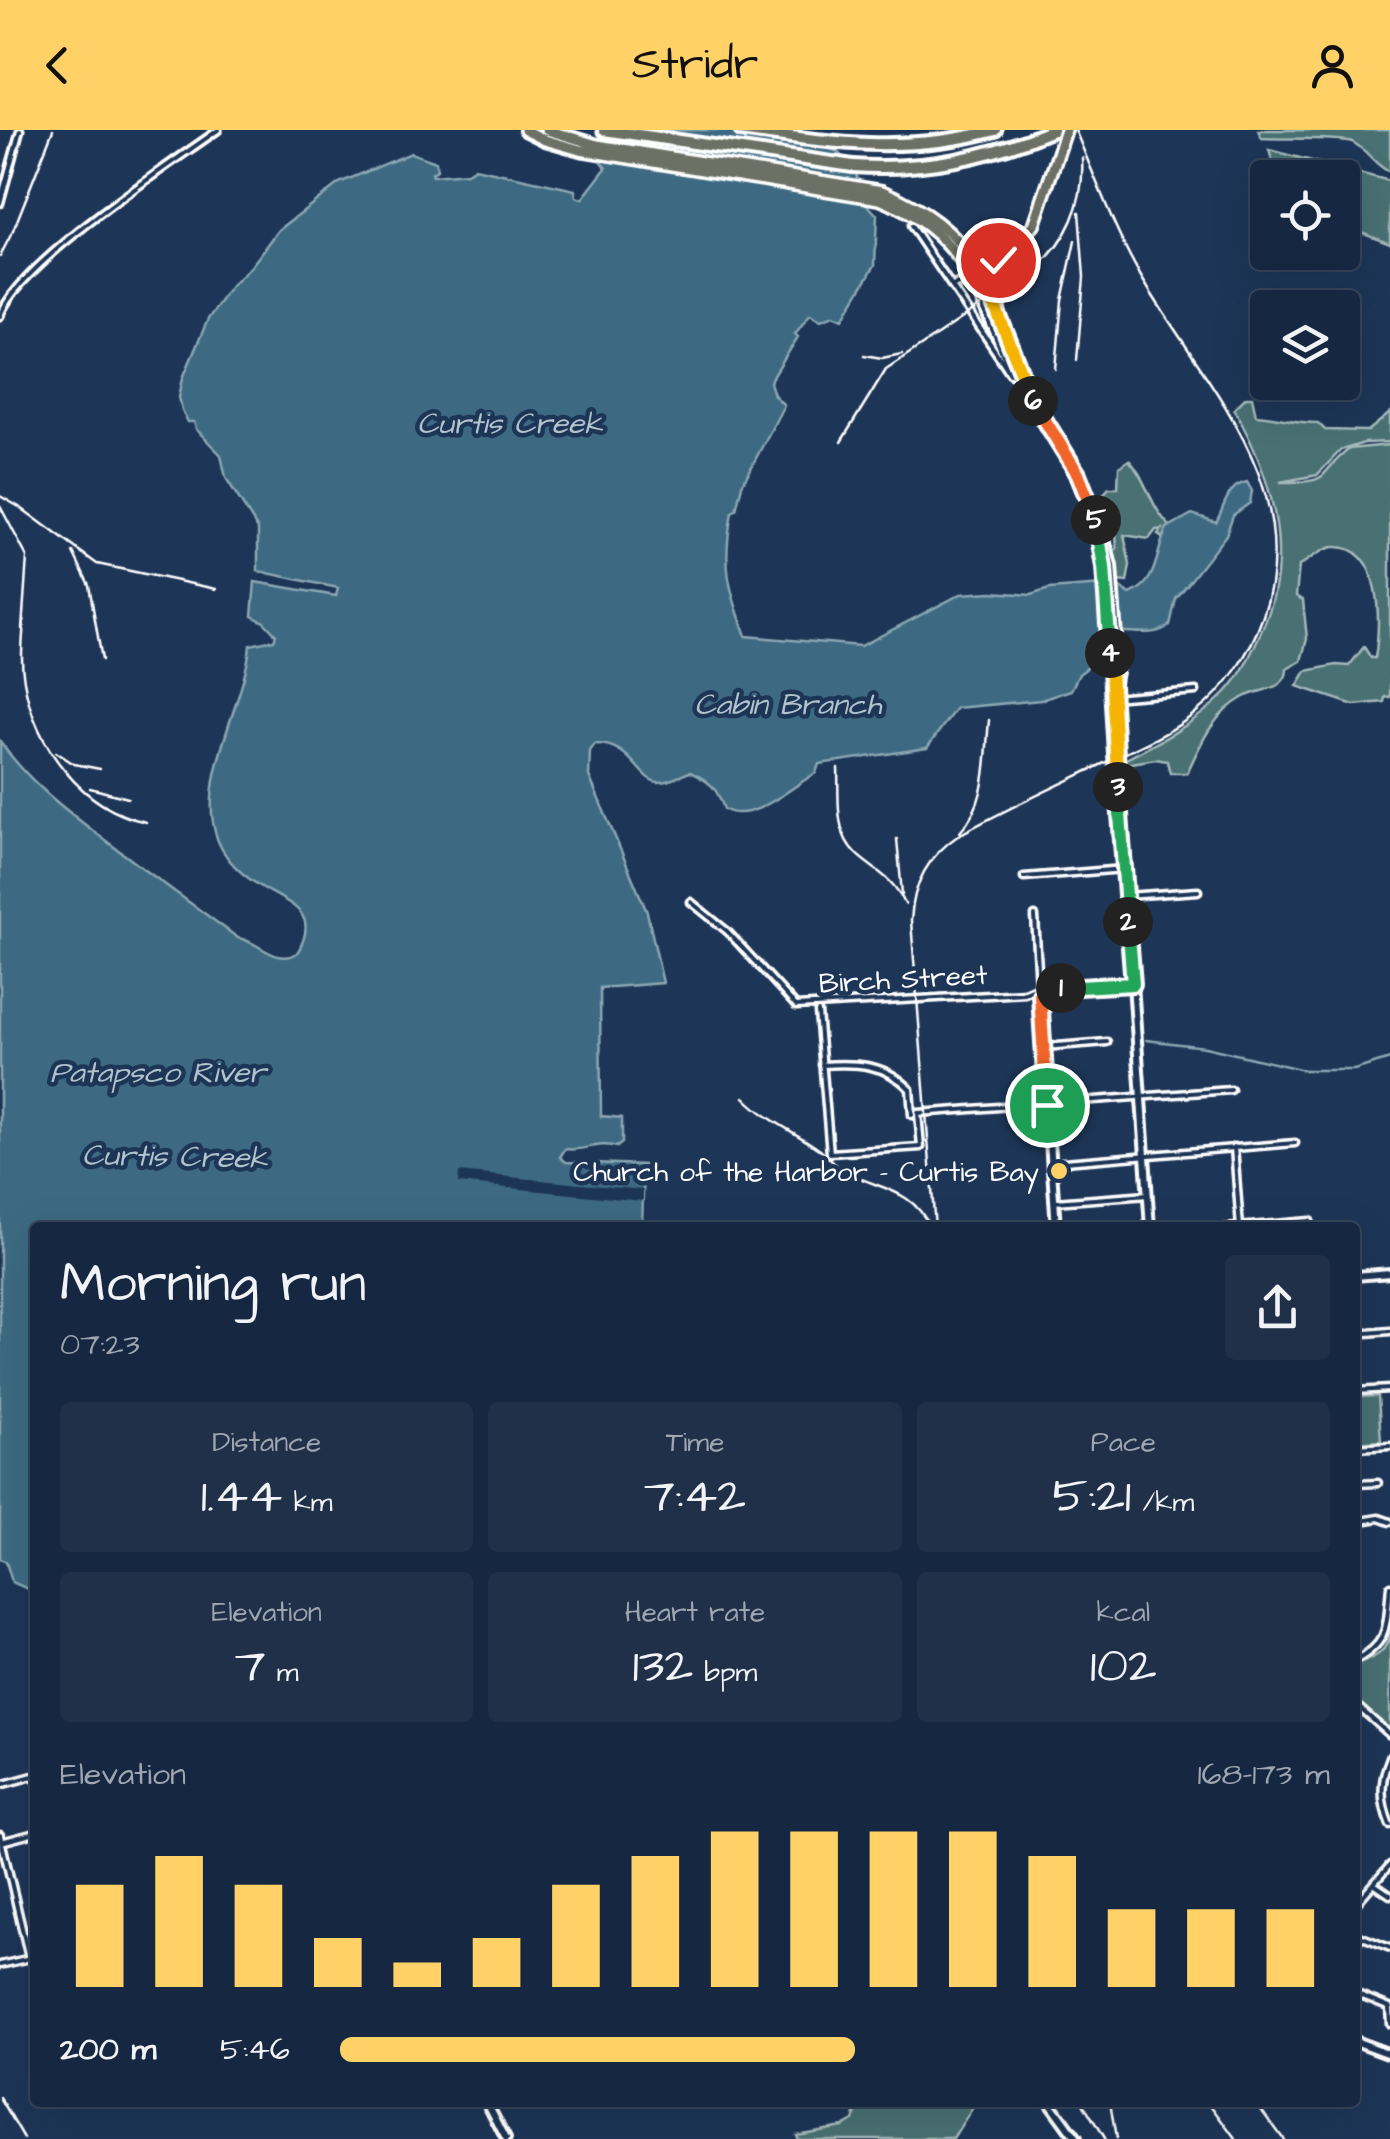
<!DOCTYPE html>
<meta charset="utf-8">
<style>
:root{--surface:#162841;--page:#1f3048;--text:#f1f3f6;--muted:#9ea6b1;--line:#35445a;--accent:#ffd166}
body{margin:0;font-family:"Architects Daughter",sans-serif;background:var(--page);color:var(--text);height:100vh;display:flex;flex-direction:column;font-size:38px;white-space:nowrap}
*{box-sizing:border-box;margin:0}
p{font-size:32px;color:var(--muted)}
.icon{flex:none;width:55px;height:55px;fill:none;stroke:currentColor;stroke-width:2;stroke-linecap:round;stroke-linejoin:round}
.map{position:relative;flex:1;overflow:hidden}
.panel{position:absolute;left:30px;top:1092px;width:1330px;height:885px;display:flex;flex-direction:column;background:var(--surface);border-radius:10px;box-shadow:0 10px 40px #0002,0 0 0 2px var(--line)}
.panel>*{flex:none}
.fabs{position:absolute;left:1250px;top:30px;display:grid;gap:20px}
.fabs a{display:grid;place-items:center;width:110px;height:110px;border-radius:10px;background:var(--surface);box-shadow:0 10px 40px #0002,0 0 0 2px var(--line);font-size:50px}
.pin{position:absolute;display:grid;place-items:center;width:85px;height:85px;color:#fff;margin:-42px;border:5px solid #fff;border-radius:50%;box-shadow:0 2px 10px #0007}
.km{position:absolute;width:50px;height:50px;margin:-25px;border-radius:50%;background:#222;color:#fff;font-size:28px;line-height:50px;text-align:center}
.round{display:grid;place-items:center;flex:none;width:105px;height:105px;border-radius:10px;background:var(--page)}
.head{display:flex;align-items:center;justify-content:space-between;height:170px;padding:0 30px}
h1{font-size:55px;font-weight:600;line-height:75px}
.stats{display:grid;grid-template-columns:repeat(3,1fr);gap:15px;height:170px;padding:10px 30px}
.stats div{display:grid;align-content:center;border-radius:10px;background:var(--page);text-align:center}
.stats b{font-size:50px;font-weight:600}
.stats small{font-size:28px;font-weight:400}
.stats p{font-size:28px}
.chart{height:280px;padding:20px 30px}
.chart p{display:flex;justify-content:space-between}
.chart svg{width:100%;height:180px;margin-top:10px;stroke:var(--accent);stroke-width:6}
ul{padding:0 30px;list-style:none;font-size:32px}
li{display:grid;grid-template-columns:160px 120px 1fr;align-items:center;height:75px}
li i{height:25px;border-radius:12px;background:var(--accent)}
header{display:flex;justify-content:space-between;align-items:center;height:130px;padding:0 30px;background:var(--accent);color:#111;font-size:45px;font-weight:600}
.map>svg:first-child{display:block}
</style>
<header><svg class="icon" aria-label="back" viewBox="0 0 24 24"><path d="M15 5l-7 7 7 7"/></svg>Stridr<svg class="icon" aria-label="person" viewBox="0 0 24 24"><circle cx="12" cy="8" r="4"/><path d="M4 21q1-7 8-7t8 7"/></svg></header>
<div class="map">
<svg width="1390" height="2009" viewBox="0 0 1390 2009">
<rect width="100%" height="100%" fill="#1d3557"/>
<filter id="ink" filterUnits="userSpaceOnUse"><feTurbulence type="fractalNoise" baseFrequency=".01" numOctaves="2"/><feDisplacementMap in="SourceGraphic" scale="20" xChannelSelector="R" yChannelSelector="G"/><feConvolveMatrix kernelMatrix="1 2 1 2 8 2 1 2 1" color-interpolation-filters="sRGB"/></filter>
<g filter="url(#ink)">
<path fill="#4a7073" stroke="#a4b8b9" stroke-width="2.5" d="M1258 0H1390V42C1375 36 1368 20 1352 12 1343 8 1278 9 1262 8Z
M1269 20 1390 51V113L1364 103 1343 101 1342 48 1277 47Z
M1246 267H1252L1256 285C1277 286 1293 293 1318 293L1325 300 1368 301 1390 283V312L1364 313 1341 320 1317 345 1280 352C1335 352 1313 348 1349 319L1390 315V567H1385L1384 572 1354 575 1297 556 1306 541 1336 535 1349 536 1364 517 1371 528H1375C1380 496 1384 414 1333 417 1322 418 1309 430 1299 436L1296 466 1303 470 1307 509 1301 531 1287 539C1287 560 1260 559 1244 567 1213 584 1201 613 1187 643H1170L1167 631 1156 629 1125 634 1124 630C1161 611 1196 593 1225 563 1242 545 1250 526 1260 504 1296 429 1273 348 1234 279Z
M1129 330C1146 347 1150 377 1170 396L1162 408 1158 404 1162 399 1156 400 1149 409 1124 405 1130 435 1127 452 1117 451 1113 423 1117 418 1115 390 1101 367 1109 358H1118L1119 337Z
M1378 1266 1381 1311 1355 1313V1267Z
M1390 1502V1602L1355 1571V1536C1373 1528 1387 1524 1390 1502Z
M852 1973V1972L976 1973 953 2009H797L795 2004 842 1996 853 1990 856 1982Z"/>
<path fill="#3e6a82" stroke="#8ba6b4" stroke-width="2.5" d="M623 0H802V5L838 22 856 43 863 70 877 85 875 135 843 189 834 185 821 190 810 184 795 204 798 207 770 252 774 265 784 275 742 355 736 380 732 382C722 436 728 455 746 506L861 516 961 464 991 462 1031 465 1049 459 1116 454 1130 464C1159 453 1155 422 1167 398L1192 384 1216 392C1226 376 1225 357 1247 352L1252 361 1250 373 1233 385 1226 405 1176 469 1170 495C1142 518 1096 477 1092 534L1079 544 1071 560 1041 570 956 578 927 618 819 634 816 643C792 656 751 696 724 679 717 658 710 651 690 642 681 645 667 653 658 652 639 651 632 613 595 614L590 621 589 646 647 782 663 853 600 858 601 986 622 988V1013L617 1017C598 1011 583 1022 565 1019L560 1027 566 1032 644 1035 642 1097 35 1098V1462L12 1452 6 1432 0 1429V611C29 654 72 685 113 716 154 747 196 777 238 808 259 811 275 836 297 823 322 781 288 774 260 756 242 745 226 730 218 711 194 651 245 575 250 515L274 510 276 505 264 492 252 486 255 452 336 466 338 458 258 441V399L226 348 221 325 196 299 194 292H188L182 280 179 267 183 248 208 189 231 156 249 139 279 100 339 53 411 23 436 32 437 40 432 43 433 46 467 43 475 38 575 60 576 67 582 69 606 38 601 32Z"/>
<path fill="#1d3557" d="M459 1042 643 1060V1071L458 1053Z"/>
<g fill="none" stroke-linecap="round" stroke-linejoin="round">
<path stroke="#8ba6b4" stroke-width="2.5" d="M1146 910 1205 917 1304 940H1354L1390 929"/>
<g stroke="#fff" stroke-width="11">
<path id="minor" d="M0 73 20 0
M911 96 1010 243
M952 157 968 146
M952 157 969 148
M0 186C18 133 168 36 218 0
M1112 568 1196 561
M1024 747 1124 739
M1126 766 1198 761
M691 772 727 801 796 876 1025 863 1039 857
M1035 786 1039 857
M818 882 830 1023 921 1017 918 983 1231 960
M1044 917 1107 912
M822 935C856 933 885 933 910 959L912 985
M1234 1017 1240 1098
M1052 1033 1295 1013
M1054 1072 1148 1065
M1225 1098 1310 1091
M1355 1204 1390 1201
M1355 1261 1390 1259
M1355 1318 1390 1316
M1355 1354 1378 1353
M1355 1392 1379 1388 1390 1392
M1355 1531C1390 1512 1386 1497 1390 1456
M1355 1574 1390 1605
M1390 1627C1380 1651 1380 1671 1390 1695
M0 1655 33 1646 35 1649
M0 1705 29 1828
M1 1712 35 1703
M1374 1754 1390 1765
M1355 1775 1390 1735
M1355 1804 1390 1818
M0 1835 35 1827
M1355 1863 1390 1877
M1389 1877 1390 1894"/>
</g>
<g stroke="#fff" stroke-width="14">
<path id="tertiary" d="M487 1972 506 2009"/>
</g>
<g stroke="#fff" stroke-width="14">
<path id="secondary" d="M980 140 1030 264
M970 145 1008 234 1067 324 1106 413 1112 436 1117 507 1118 537 1113 562
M1000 181 998 151 1013 122
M1098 396 1104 437 1150 1098
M1056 1098 1040 865 1046 859 1133 854
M1355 1146 1390 1143
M1355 1911 1390 1924
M1049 1972 1076 2009"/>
</g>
<g stroke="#fff" stroke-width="16">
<path id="primary" d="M525 0 545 10 580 20 880 69C919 85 949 109 970 145L1009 124 1034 95 1066 0
M547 0 597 15 882 61C924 79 955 101 980 140
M968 119 986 125 1006 124"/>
</g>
<g stroke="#fff" stroke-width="18">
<path id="motorway" d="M604 0 853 36
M741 0C828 13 909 24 995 0"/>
</g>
<use href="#minor" stroke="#1d3557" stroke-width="4"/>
<use href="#tertiary" stroke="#1d3557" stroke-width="6"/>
<use href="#secondary" stroke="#1d3557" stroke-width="6"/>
<use href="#primary" stroke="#6c7065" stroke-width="9"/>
<use href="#motorway" stroke="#6c7065" stroke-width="10"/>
<path stroke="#fff" stroke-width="2.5" d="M0 126 13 101 53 0
M864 225 882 228 902 224
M1077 230 1084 147 1079 82
M1056 239 1062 170 1075 111
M841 312 886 239 1033 141C1067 113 1085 73 1082 28
M0 366 21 378 97 434 216 459
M0 376 27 427 22 499
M73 422 89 455 102 530
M24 488C23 509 20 530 24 551 35 615 81 679 146 692
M56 622 74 634 100 639
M838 638C839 660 836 690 846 710 860 737 889 738 905 774
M90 658 128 668
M960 702C988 673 985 629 989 590
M897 709 902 764
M744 967C766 990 794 1001 820 1020 828 1027 835 1035 843 1040 877 1060 913 1057 930 1098
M935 1098 911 791C913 753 928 726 959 705 1010 677 1063 653 1115 628 1142 615 1171 603 1194 584 1226 559 1250 524 1263 486 1308 354 1202 251 1140 145 1114 99 1096 49 1075 0
M0 1968 24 2009
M1082 1972 1104 2009
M1110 1972 1116 2009
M1209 1972 1236 2009
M1256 1972 1283 2009"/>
<g stroke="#fff" stroke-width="18" stroke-linecap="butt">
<path id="motorway-bridge" d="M853 36C922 41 990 27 1053 0"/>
</g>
<use href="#motorway-bridge" stroke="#6c7065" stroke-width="10"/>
</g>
</g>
<g fill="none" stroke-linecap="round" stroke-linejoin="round" filter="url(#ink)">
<g stroke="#fff" stroke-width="20">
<path id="split-1" d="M1047 975 1040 865 1043 860 1061 858"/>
</g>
<g stroke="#fff" stroke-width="20">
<path id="split-2" d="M1061 858 1133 854 1128 792"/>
</g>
<g stroke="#fff" stroke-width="20">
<path id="split-3" d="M1118 657 1128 792"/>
</g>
<g stroke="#fff" stroke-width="20">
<path id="split-4" d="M1110 523 1118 657"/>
</g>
<g stroke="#fff" stroke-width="20">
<path id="split-5" d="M1096 390 1104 437 1110 523"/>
</g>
<g stroke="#fff" stroke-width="20">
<path id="split-6" d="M1033 271 1078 344 1096 390"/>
</g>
<g stroke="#fff" stroke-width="20">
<path id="split-7" d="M983 147 1033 271"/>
</g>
<g stroke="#fff" stroke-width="20">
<path id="split-8" d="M983 147 980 140 998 130"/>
</g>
<use href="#split-1" stroke="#f0652b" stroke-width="12"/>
<use href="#split-2" stroke="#22a559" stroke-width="12"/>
<use href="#split-3" stroke="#22a559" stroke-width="12"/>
<use href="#split-4" stroke="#f5b400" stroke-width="12"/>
<use href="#split-5" stroke="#22a559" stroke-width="12"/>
<use href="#split-6" stroke="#f0652b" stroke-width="12"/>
<use href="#split-7" stroke="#f5b400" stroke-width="12"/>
<use href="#split-8" stroke="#f5b400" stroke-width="12"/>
</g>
<circle fill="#ffd166" stroke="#1d3557" stroke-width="4" cx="1059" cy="1041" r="10"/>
<g text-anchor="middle" stroke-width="9" stroke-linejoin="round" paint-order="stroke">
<g font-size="28" fill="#fff" stroke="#1d3557">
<text transform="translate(903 848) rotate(-3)" y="10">Birch Street</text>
</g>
<g font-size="28" fill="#fff" stroke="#1d3557" text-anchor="end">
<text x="1039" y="1051">Church of the Harbor - Curtis Bay</text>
</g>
<g font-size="30" font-style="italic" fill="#b2c3cd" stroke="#1d3557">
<text x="510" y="303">Curtis Creek</text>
<text x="788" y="584">Cabin Branch</text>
<text x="158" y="952">Patapsco River</text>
<text transform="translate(175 1026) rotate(1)" y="10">Curtis Creek</text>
</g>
</g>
</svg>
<div class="fabs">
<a><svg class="icon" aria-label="locate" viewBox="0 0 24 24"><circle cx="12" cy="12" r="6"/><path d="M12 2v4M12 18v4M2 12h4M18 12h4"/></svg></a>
<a><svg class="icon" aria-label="layers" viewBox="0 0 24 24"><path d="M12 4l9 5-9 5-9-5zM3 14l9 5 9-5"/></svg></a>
</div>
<div class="pin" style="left:1047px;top:975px;background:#1e9e55"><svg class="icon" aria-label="arrive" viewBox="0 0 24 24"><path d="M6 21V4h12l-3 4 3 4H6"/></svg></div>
<div class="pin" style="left:998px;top:130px;background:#d93025"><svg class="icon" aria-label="check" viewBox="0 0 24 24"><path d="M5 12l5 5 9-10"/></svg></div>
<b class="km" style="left:1061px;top:858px">1</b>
<b class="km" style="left:1128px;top:792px">2</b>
<b class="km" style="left:1118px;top:657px">3</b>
<b class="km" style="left:1110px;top:523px">4</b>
<b class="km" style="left:1096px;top:390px">5</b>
<b class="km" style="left:1033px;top:271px">6</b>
<section class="panel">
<div class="head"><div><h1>Morning run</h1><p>07:23</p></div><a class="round"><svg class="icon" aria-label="share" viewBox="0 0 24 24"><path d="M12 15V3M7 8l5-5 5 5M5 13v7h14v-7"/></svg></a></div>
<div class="stats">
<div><p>Distance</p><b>1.44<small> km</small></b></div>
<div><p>Time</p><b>7:42</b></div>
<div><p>Pace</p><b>5:21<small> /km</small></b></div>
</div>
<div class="stats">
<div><p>Elevation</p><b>7<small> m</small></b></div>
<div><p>Heart rate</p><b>132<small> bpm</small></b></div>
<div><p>kcal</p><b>102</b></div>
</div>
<div class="chart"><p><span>Elevation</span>168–173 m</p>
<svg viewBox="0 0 160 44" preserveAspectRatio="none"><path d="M5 44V19M15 44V12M25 44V19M35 44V32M45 44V38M55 44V32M65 44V19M75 44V12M85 44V6M95 44V6M105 44V6M115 44V6M125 44V12M135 44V25M145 44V25M155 44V25"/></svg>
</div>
<ul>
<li><b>200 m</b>5:46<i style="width:52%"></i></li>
</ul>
</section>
</div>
